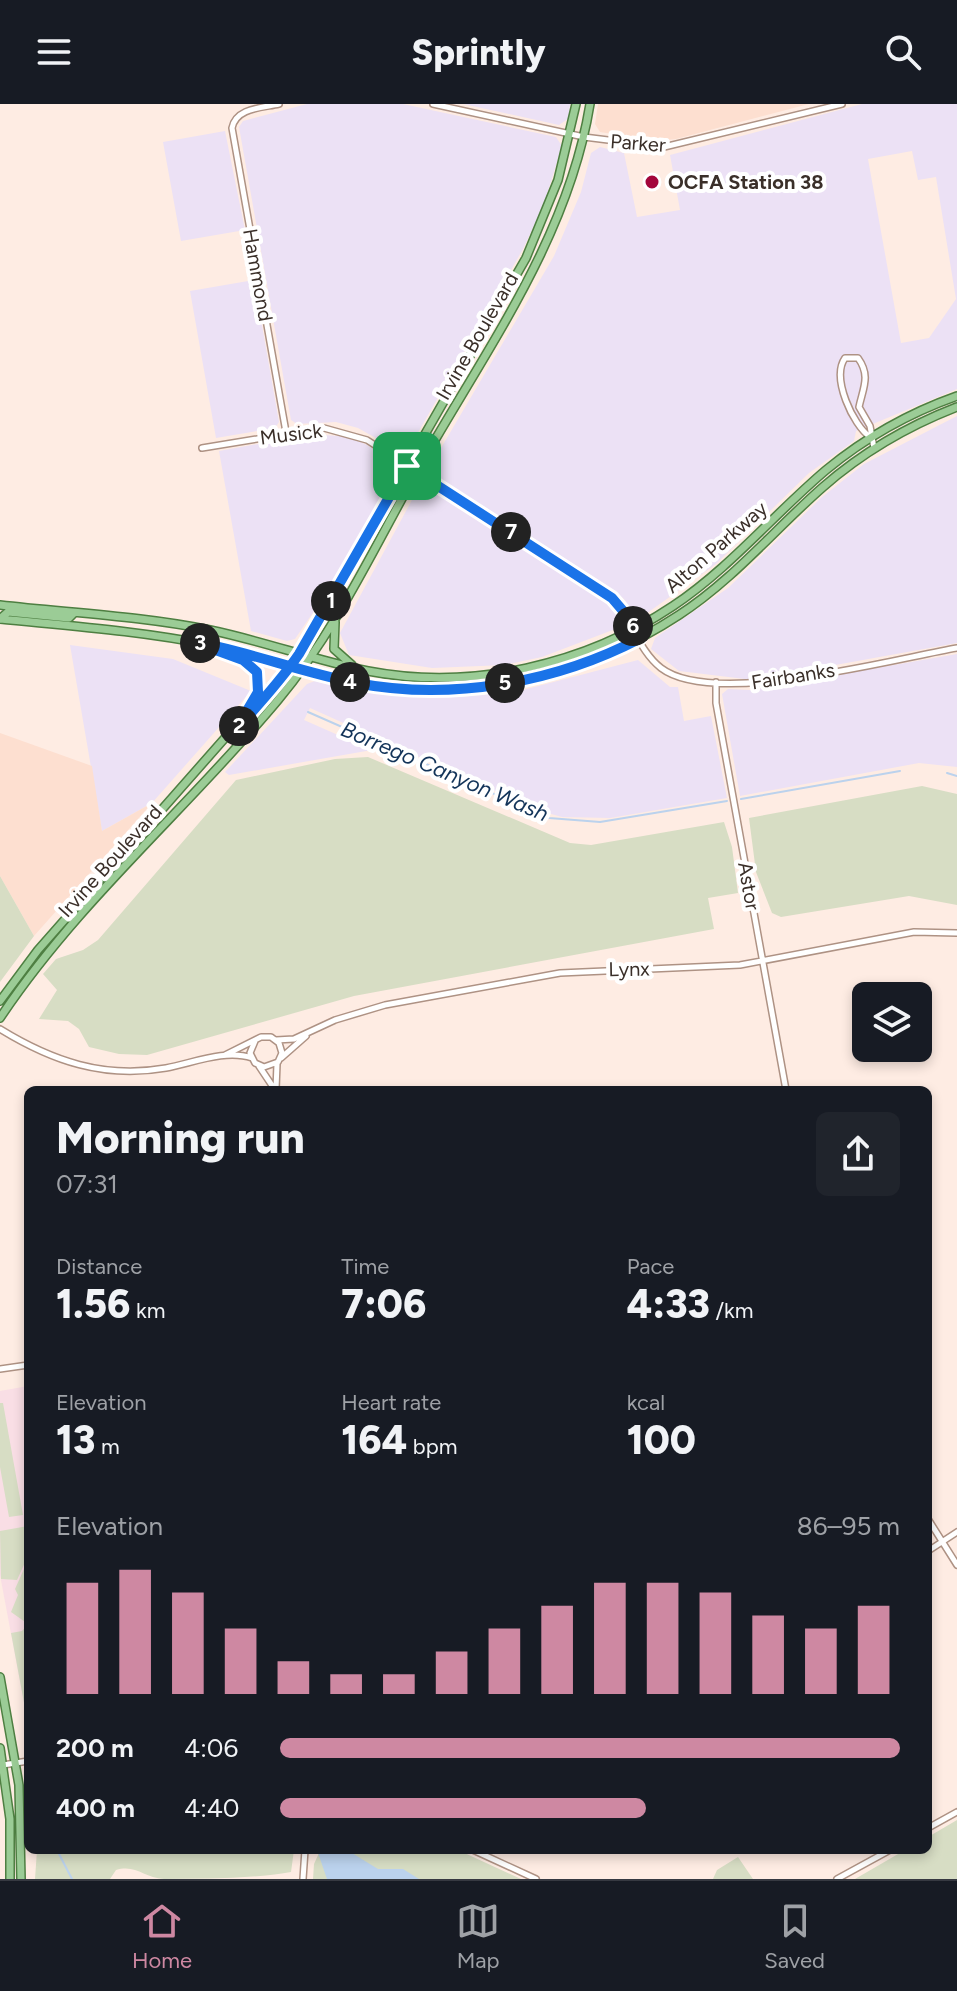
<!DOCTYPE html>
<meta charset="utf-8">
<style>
:root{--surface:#171b24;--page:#20242c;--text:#f1f3f6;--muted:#9ea1a6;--line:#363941;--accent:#ce88a2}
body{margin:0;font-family:Figtree,sans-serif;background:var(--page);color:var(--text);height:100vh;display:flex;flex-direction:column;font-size:30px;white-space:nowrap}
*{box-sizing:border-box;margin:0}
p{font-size:26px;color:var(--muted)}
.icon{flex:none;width:44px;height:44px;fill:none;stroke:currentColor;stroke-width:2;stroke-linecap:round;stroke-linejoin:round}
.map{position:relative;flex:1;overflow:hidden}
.panel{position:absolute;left:24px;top:982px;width:908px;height:768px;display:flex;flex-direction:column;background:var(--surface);border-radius:12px;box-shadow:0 4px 12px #0003}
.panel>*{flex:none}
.controls{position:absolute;left:852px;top:878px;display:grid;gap:16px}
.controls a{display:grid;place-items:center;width:80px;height:80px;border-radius:12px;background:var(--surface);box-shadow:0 4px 12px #0003;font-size:40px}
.pin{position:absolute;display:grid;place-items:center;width:68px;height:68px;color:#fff;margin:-34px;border-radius:16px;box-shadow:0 4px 12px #0006}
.km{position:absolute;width:40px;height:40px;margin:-20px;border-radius:50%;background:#222;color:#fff;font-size:22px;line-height:40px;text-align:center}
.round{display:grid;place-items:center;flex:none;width:84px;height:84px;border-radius:12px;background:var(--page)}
.head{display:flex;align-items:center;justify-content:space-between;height:136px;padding:0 32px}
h1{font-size:44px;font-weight:800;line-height:60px}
.stats{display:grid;grid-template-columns:repeat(3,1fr);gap:12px;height:136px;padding:8px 32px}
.stats div{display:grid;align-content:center}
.stats b{font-size:40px;font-weight:800}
.stats small{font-size:22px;font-weight:400}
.stats p{font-size:22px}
.chart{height:224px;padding:16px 32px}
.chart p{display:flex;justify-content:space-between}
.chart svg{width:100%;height:144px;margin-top:8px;stroke:var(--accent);stroke-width:6}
ul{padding:0 32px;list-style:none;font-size:26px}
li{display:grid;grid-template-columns:128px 96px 1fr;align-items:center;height:60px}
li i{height:20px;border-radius:10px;background:var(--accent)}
header{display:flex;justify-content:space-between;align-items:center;height:104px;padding:0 32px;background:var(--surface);font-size:36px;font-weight:800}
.dock{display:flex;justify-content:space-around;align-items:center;height:112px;border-top:2px solid var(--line);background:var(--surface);font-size:22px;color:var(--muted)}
.dock a{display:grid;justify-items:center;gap:4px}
.dock .active{color:var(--accent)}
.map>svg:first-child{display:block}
</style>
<header><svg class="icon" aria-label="menu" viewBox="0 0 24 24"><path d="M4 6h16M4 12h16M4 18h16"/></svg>Sprintly<svg class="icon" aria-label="search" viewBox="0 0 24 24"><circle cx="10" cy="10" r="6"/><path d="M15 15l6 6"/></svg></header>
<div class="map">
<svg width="957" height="1775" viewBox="0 0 957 1775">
<rect width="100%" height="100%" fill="#feece3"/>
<path fill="#ece1f5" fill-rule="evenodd" d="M307 0H403L556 33 562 42 543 103 523 145 408 346 399 347 358 324 336 318 297 320 291 316 239 23 243 17Z
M463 0H570L569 14 559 21Z
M862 0H957V285L856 327 854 337 809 369 716 460 643 512 633 510 624 495 606 481 434 371 431 361 554 152 581 88 591 49 600 43 624 49 637 113 680 106 670 51ZM912 47 918 76 936 73 956 195 929 234 901 239 868 55Z
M225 27 245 126 181 137 163 38Z
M254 176 279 318 275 324 216 334 190 187Z
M957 312V539L753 576 679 567 651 545 655 534 728 484 822 393 864 360Z
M313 330 349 333 367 341 393 358 395 369 327 488 295 535 287 537 251 527 219 347Z
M428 381 608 496 623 514 618 524 542 553 505 561 432 564 349 551 340 529 419 383Z
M70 541 173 555 251 587 152 699 102 727Z
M957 550V663L919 659 740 692 722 590 728 585 750 586Z
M638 556 670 583H678L684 617 711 612 727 694 610 714 562 713 537 706 310 604 304 616 372 646 229 671 225 668 307 580 315 577 381 590 461 593 523 586Z"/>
<path fill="#fddfd0" d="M598 0H809L676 35 656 37 600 28 595 20Z
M0 629 92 662 102 727 152 699 34 832 0 772Z"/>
<path fill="#f9dee5" d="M28 1282V1620L0 1471V1287Z"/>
<path fill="#d7ddc4" d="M368 653 570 739 591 741 724 718 732 743 738 789 708 794 714 825 354 892 147 951 119 950 89 943 79 925 68 917 39 915 57 886 43 870 56 855 83 846 98 836 236 676 335 655Z
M922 682 957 690V801L909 792 781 813 772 809 756 768 749 714Z
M0 772 34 832 0 878Z
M0 1299H3L23 1411 9 1413 0 1363Z
M28 1422V1452L17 1476 1 1475 0 1427Z
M28 1456V1620L11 1529 22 1527 28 1520 11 1508 18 1491 15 1485Z
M957 1716V1775H855L905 1746H928V1733Z
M37 1746H294L291 1768C249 1775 206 1775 164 1775 144 1774 136 1760 116 1766L110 1775H35Z
M317 1746H458L521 1775H313L314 1760 319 1749Z
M738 1753 753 1775H713L717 1766Z"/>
<path fill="#bbd2ed" d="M317 1746H347L378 1765H403L419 1775H327Z"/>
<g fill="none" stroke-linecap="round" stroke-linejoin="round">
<path stroke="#bbd2ed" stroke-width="2" d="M308 608 549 714 600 718 727 697
M947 669 957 672
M741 695 900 667
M57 1746 72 1775"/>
<g stroke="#ae9284" stroke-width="8">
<path id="minor" d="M279 0C261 4 236 4 232 24L286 328
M433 0 584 33 664 43 842 0
M870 333C853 321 831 274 845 254H858C871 272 863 284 859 303L870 322 874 344
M202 344 324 324 367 336 612 494C632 515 638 546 661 564 713 604 893 555 957 544
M716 578V599L786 986
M0 925C52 957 104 975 166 964 193 959 225 945 252 954
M276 936 294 935 335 916 385 901 560 869 740 861 914 828 957 829
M225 951 261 933H271L279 939 282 949 278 958 264 963 255 959 250 949 255 937
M281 954 306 932
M259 962 275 986
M276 985 277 960
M0 1265 28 1261
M928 1415 957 1461
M928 1447 957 1428
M3 1661 28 1657
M928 1724 957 1708
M473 1746 536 1775
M303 1775 305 1746
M837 1775 890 1746"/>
</g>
<g stroke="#4e7f42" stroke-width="10">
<path id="major" d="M0 501C70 509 141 512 210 526 263 537 314 556 368 567 472 587 585 561 673 502 730 464 774 410 826 366 866 333 909 309 957 292
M0 515C70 522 141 527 210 541 263 551 314 572 368 581 474 599 589 570 679 511 733 476 775 425 823 383 863 348 908 322 957 303
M0 515 8 508 69 514 74 509
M335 518 334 545 352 561
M219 547 243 556 257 568 258 588 247 608
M0 897 38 846 299 550 526 154 558 76 576 0
M0 914C78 797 188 704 278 596 335 528 373 446 416 369 482 251 568 137 590 0
M0 1573 19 1681 21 1775
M0 1644 10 1715V1775"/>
</g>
<use href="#minor" stroke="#fff" stroke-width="5"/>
<use href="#major" stroke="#9bcc96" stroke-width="7"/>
</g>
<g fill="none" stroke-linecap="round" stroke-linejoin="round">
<g stroke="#fff" stroke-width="16">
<path id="route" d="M407 362 299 550C280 578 257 602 235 627L258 588 257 568 243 556 191 537C247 547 300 568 356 579 451 597 554 579 639 535L630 515 612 494 407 362"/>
</g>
<use href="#route" stroke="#1a73e8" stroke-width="10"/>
</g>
<circle fill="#a3063c" stroke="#fff" stroke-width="3" cx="652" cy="78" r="8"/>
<g text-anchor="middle" stroke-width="8" stroke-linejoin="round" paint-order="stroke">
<g font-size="20" fill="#3a2f29" stroke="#fff">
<text transform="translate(638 39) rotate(4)" y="7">Parker</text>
<text transform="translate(258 171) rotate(80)" y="7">Hammond</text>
<text transform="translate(477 232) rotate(-60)" y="7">Irvine Boulevard</text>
<text transform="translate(291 330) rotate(-7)" y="7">Musick</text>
<text transform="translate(716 443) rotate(-41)" y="7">Alton Parkway</text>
<text transform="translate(793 572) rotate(-9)" y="7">Fairbanks</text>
<text transform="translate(110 757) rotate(-48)" y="7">Irvine Boulevard</text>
<text transform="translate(749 782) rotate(80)" y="7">Astor</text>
<text transform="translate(629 865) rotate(-1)" y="7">Lynx</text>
</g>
<g font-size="20" font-weight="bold" fill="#3a2f29" stroke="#fff" text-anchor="start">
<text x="668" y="85">OCFA Station 38</text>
</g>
<g font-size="22" font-style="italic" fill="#133459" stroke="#fff">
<text transform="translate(445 667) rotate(23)" y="8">Borrego Canyon Wash</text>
</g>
</g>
</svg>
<div class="controls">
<a><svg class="icon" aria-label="layers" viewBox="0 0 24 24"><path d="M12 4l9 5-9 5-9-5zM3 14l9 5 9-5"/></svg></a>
</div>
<div class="pin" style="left:407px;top:362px;background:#1e9e55"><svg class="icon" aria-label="arrive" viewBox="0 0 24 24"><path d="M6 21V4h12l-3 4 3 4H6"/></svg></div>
<b class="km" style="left:331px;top:497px">1</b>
<b class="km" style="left:239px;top:622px">2</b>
<b class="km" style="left:200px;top:539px">3</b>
<b class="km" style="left:350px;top:578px">4</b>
<b class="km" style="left:505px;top:579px">5</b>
<b class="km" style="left:633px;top:522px">6</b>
<b class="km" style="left:511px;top:428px">7</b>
<section class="panel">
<div class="head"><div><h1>Morning run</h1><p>07:31</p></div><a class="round"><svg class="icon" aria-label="share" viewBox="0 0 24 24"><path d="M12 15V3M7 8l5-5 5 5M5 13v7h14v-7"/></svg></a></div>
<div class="stats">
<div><p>Distance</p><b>1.56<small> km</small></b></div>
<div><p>Time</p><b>7:06</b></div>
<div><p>Pace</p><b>4:33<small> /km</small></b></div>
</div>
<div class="stats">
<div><p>Elevation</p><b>13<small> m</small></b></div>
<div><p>Heart rate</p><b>164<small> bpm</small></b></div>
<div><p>kcal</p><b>100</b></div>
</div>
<div class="chart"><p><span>Elevation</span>86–95 m</p>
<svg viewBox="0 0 160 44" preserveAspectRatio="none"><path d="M5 44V10M15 44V6M25 44V13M35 44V24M45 44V34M55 44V38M65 44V38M75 44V31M85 44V24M95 44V17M105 44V10M115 44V10M125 44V13M135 44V20M145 44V24M155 44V17"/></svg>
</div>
<ul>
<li><b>200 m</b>4:06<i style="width:100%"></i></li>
<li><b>400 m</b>4:40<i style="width:59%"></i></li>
</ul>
</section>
</div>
<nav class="dock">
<a class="active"><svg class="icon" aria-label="home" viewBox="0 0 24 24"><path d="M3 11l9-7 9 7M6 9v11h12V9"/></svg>Home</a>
<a><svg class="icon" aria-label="map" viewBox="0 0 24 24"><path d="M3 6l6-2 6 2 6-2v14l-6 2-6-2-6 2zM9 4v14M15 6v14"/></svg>Map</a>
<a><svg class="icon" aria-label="saved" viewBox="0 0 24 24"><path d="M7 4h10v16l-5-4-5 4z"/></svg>Saved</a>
</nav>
